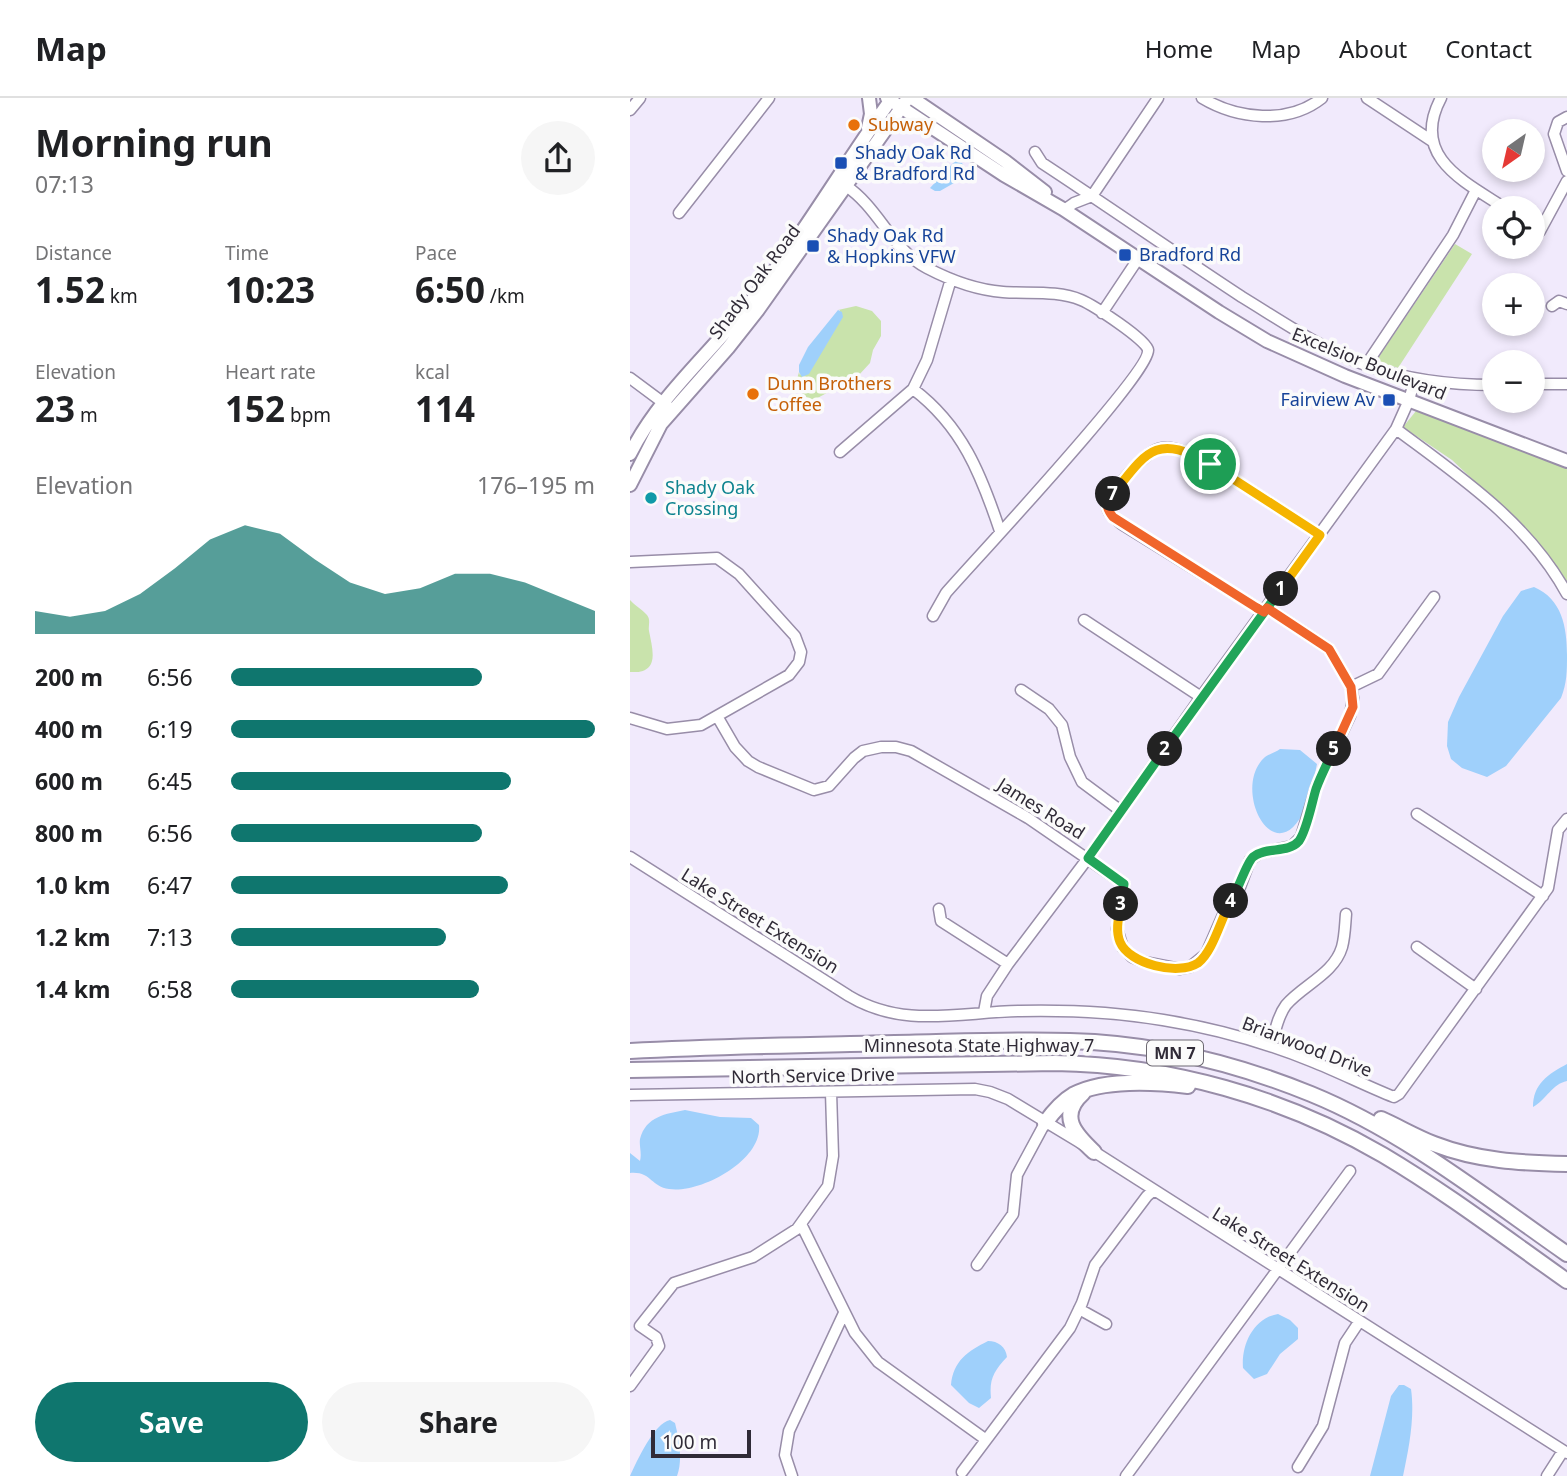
<!DOCTYPE html>
<meta charset="utf-8">
<style>
:root{--surface:#fff;--page:#f6f6f6;--text:#202124;--muted:#757577;--line:#e0e0e0;--accent:#0f766e}
body{margin:0;font-family:"Noto Sans",sans-serif;background:var(--page);color:var(--text);height:100vh;display:flex;flex-direction:column;font-size:26px;white-space:nowrap}
*{box-sizing:border-box;margin:0}
p{font-size:23px;color:var(--muted)}
.icon{flex:none;width:38px;height:38px;fill:none;stroke:currentColor;stroke-width:2;stroke-linecap:round;stroke-linejoin:round}
.map{position:relative;flex:1;overflow:hidden}
.sheet{display:flex;flex-direction:column;background:var(--surface);width:630px}
.sheet>*{flex:none}
.needle{width:46px;rotate:214deg}
.fabs{position:absolute;left:852px;top:21px;display:grid;gap:14px}
.fabs a{display:grid;place-items:center;width:63px;height:63px;border-radius:50%;background:var(--surface);box-shadow:0 4px 10px #0003;font-size:35px}
.scale{position:absolute;left:21px;bottom:18px;width:100px;box-sizing:border-box;padding-left:7px;border:4px solid #302b37;border-top:0;font-size:19px;line-height:24px;white-space:nowrap;color:#302b37;-webkit-text-stroke:5px #fbfbfb;paint-order:stroke}
.pin{position:absolute;display:grid;place-items:center;width:60px;height:60px;color:#fff;margin:-30px;border:4px solid #fff;border-radius:50%;box-shadow:0 2px 7px #0007}
.km{position:absolute;width:35px;height:35px;margin:-18px;border-radius:50%;background:#222;color:#fff;font-size:19px;line-height:35px;text-align:center}
.round{display:grid;place-items:center;flex:none;width:74px;height:74px;border-radius:37px;background:var(--page)}
.summary{display:flex;align-items:center;justify-content:space-between;height:119px;padding:0 35px}
h1{font-size:38px;font-weight:700;line-height:52px}
.stats{display:grid;grid-template-columns:repeat(3,1fr);gap:10px;height:119px;padding:7px 35px}
.stats div{display:grid;align-content:center}
.stats b{font-size:35px;font-weight:700}
.stats small{font-size:19px;font-weight:400}
.stats p{font-size:19px}
.chart{height:196px;padding:14px 35px}
.chart p{display:flex;justify-content:space-between}
.chart svg{width:100%;height:126px;margin-top:7px;fill:var(--accent);opacity:.7}
.primary-button{display:flex;gap:14px;margin-top:auto;padding:14px 35px}
.primary-button a{flex:1;height:80px;border-radius:42px;background:var(--accent);color:#fff;font-size:28px;font-weight:700;line-height:80px;text-align:center}
.primary-button a+a{background:var(--page);color:var(--text)}
ul{padding:0 35px;list-style:none;font-size:23px}
li{display:grid;grid-template-columns:112px 84px 1fr;align-items:center;height:52px}
li i{height:18px;border-radius:9px;background:var(--accent)}
header{display:flex;align-items:center;gap:42px;box-sizing:border-box;height:98px;padding:0 35px;background:var(--surface);border-bottom:2px solid var(--line)}
header strong{font-size:33px}
nav{display:flex;gap:38px;margin-inline-start:auto;font-size:24px}
main{display:flex;flex:1;min-height:0}
.map>svg:first-child{display:block}
</style>
<header>
<strong>Map</strong>
<nav><a>Home</a><a>Map</a><a>About</a><a>Contact</a></nav>
</header>
<main>
<section class="sheet">
<div class="summary"><div><h1>Morning run</h1><p>07:13</p></div><a class="round"><svg class="icon" aria-label="share" viewBox="0 0 24 24"><path d="M12 15V3M7 8l5-5 5 5M5 13v7h14v-7"/></svg></a></div>
<div class="stats">
<div><p>Distance</p><b>1.52<small> km</small></b></div>
<div><p>Time</p><b>10:23</b></div>
<div><p>Pace</p><b>6:50<small> /km</small></b></div>
</div>
<div class="stats">
<div><p>Elevation</p><b>23<small> m</small></b></div>
<div><p>Heart rate</p><b>152<small> bpm</small></b></div>
<div><p>kcal</p><b>114</b></div>
</div>
<div class="chart"><p><span>Elevation</span>176–195 m</p>
<svg viewBox="0 0 160 44" preserveAspectRatio="none"><path d="M0 44V36L10 38L20 36L30 30L40 21L50 11L60 6L70 9L80 18L90 26L100 30L110 28L120 23L130 23L140 26L150 31L160 36V44z"/></svg>
</div>
<ul>
<li><b>200 m</b>6:56<i style="width:69%"></i></li>
<li><b>400 m</b>6:19<i style="width:100%"></i></li>
<li><b>600 m</b>6:45<i style="width:77%"></i></li>
<li><b>800 m</b>6:56<i style="width:69%"></i></li>
<li><b>1.0 km</b>6:47<i style="width:76%"></i></li>
<li><b>1.2 km</b>7:13<i style="width:59%"></i></li>
<li><b>1.4 km</b>6:58<i style="width:68%"></i></li>
</ul>
<div class="primary-button"><a>Save</a><a>Share</a></div>
</section>
<div class="map">
<svg width="937" height="1378" viewBox="0 0 937 1378">
<rect width="100%" height="100%" fill="#f1eafc"/>
<path fill="#c9e3ac" d="M825 146 842 156 768 270 746 263Z
M226 208 242 213 251 223V238L243 252 240 265 228 278 182 303C175 299 173 294 164 291L169 274 170 277 210 212H208Z
M786 313 937 370V490L878 415 822 362 773 329Z
M0 502C5 508 12 511 17 517 21 522 18 528 19 533 23 553 30 576 0 574Z"/>
<path fill="#9fd0fb" d="M325 63 332 65 335 70 331 81 310 93H305L300 90Z
M208 212 212 214 213 219 179 276 172 279 169 274V267L178 249Z
M904 489C932 501 937 529 937 557 937 573 937 585 931 600L876 668 857 679 832 670 821 661 817 648 818 624 829 599 873 518 891 493Z
M650 651 670 652 687 666C684 680 682 696 676 709 645 779 600 690 635 659 639 656 646 654 650 651Z
M937 966V983C922 986 917 1001 903 1009 903 986 918 976 937 966Z
M55 1012 90 1019 121 1020 129 1027C133 1062 70 1096 39 1091 21 1089 21 1073 0 1075V1055L10 1063C12 1055 9 1048 10 1041 16 1018 36 1016 55 1012Z
M648 1216 660 1222 668 1230V1241L650 1256 637 1276 624 1281 613 1270C611 1246 624 1220 648 1216Z
M358 1243C368 1243 376 1249 377 1259 364 1273 359 1281 361 1300L349 1310 339 1305 321 1287C323 1263 338 1253 358 1243Z
M769 1287H774L781 1291C785 1319 779 1350 773 1378H740L761 1298Z
M40 1322 45 1325C49 1341 53 1362 47 1378H0C7 1363 24 1325 40 1322Z"/>
<g fill="none" stroke-linecap="round" stroke-linejoin="round">
<g stroke="#988da8" stroke-width="13">
<path id="minor" d="M572 0C607 21 658 27 692 0
M737 0 802 43
M811 0C780 58 833 83 875 110
M0 12 10 0
M937 19 928 24 924 36 937 73
M405 54 412 65C479 109 545 155 612 199 653 224 693 252 738 268 779 282 822 287 864 287
M216 88C249 110 262 152 297 170 320 182 347 192 373 194 398 196 428 192 451 202 463 207 517 242 518 252 521 274 342 465 316 495L303 518
M434 112 444 105 462 98 528 0
M49 115 139 0
M903 129 910 133 937 83
M922 208 929 203 937 206
M472 215 508 161
M736 267 823 137 846 92
M0 280 39 309
M903 286H937
M283 291C332 328 351 376 370 433
M766 331C829 378 898 424 937 496
M210 354 283 291 297 262 321 181
M0 464 87 460 109 476 165 538 171 554 169 564 159 577 71 627 37 631 0 620
M634 514 493 427C483 419 473 413 479 400 490 386 515 352 532 350 548 348 567 359 580 366L690 437
M454 522 571 599
M721 589 748 576 804 499
M391 592 419 611 432 627 440 659 452 684 491 713
M87 618 105 649 118 663 128 669 184 692 199 688 224 660 233 653 251 649H266L281 653 398 720 494 786 487 831 493 850 502 859 514 864 550 871 560 869 576 856 593 817 610 789 620 762 630 755 662 748 671 739 687 687 720 618 723 600 721 589 699 551 637 510
M787 716 913 798
M0 759 219 898C274 931 329 914 390 913 438 912 485 914 533 922 583 930 634 944 681 963 709 974 736 988 764 999L769 996 918 790 928 732 937 721
M309 811 311 823 378 866
M787 849 846 891
M354 914 357 898 378 866 458 760 576 592 766 331 779 302 785 281
M641 948C645 935 647 919 656 907 673 887 704 876 712 849 715 838 715 827 716 816
M0 997 345 991 360 994 378 1001 449 1044 937 1355
M171 1126 225 1235 248 1264 355 1341
M347 1167 383 1116 387 1077 415 1025
M449 1211 476 1226
M0 1288 29 1248 26 1239 10 1228 44 1185 123 1159 167 1131 198 1088 203 1058 201 994
M668 1369 693 1328 715 1245 729 1224
M332 1374 440 1230 452 1205 465 1167 517 1098 523 1093
M162 1378 155 1357 159 1333 214 1215
M496 1378 720 1073
M917 1378 933 1353"/>
</g>
<g stroke="#988da8" stroke-width="16">
<path id="major" d="M257 0 374 77 433 111 589 214 637 243 715 278 937 363
M282 0 375 63 415 94
M238 30 241 16 239 0
M0 356C29 298 79 257 119 206 171 141 213 68 262 0
M0 387 31 326 98 250 128 212 278 0"/>
</g>
<g stroke="#988da8" stroke-width="18">
<path id="highway" d="M0 953C88 948 177 947 265 945 323 944 381 941 440 943 523 945 605 965 681 996 774 1034 855 1099 937 1156
M0 972 425 965C540 967 654 999 753 1057 817 1095 876 1140 937 1183
M453 995C427 1018 446 1037 464 1054
M751 1021C769 1029 786 1039 804 1046 848 1063 891 1065 937 1066
M415 1025C423 1014 431 1004 443 997 472 981 525 984 558 988"/>
</g>
<use href="#minor" stroke="#fff" stroke-width="10"/>
<use href="#major" stroke="#fff" stroke-width="12"/>
<use href="#highway" stroke="#fff" stroke-width="14"/>
</g>
<g fill="none" stroke-linecap="round" stroke-linejoin="round">
<g stroke="#fff" stroke-width="14">
<path id="split-1" d="M580 366 690 437 651 491"/>
</g>
<g stroke="#fff" stroke-width="14">
<path id="split-2" d="M535 651 651 491"/>
</g>
<g stroke="#fff" stroke-width="14">
<path id="split-3" d="M491 806 494 786 458 760 535 651"/>
</g>
<g stroke="#fff" stroke-width="14">
<path id="split-4" d="M491 806C489 818 485 832 490 844 499 866 548 878 568 865 583 854 591 820 601 803"/>
</g>
<g stroke="#fff" stroke-width="14">
<path id="split-5" d="M601 803C608 792 617 764 623 759 636 748 658 756 669 743 677 732 682 704 686 691 691 677 698 664 704 651"/>
</g>
<g stroke="#fff" stroke-width="14">
<path id="split-6" d="M627 510 634 514 637 510 699 551 721 589 723 609 704 651"/>
</g>
<g stroke="#fff" stroke-width="14">
<path id="split-7" d="M483 396C475 405 476 410 483 419L627 510"/>
</g>
<g stroke="#fff" stroke-width="14">
<path id="split-8" d="M483 396C517 353 526 335 580 366"/>
</g>
<use href="#split-1" stroke="#f5b400" stroke-width="9"/>
<use href="#split-2" stroke="#22a559" stroke-width="9"/>
<use href="#split-3" stroke="#22a559" stroke-width="9"/>
<use href="#split-4" stroke="#f5b400" stroke-width="9"/>
<use href="#split-5" stroke="#22a559" stroke-width="9"/>
<use href="#split-6" stroke="#f0652b" stroke-width="9"/>
<use href="#split-7" stroke="#f0652b" stroke-width="9"/>
<use href="#split-8" stroke="#f5b400" stroke-width="9"/>
</g>
<g fill="#e8710a" stroke="#fbfbfb" stroke-width="2.5">
<circle cx="224" cy="27" r="7"/>
<circle cx="123" cy="296" r="7"/>
</g>
<g fill="#1a4fb4" stroke="#fbfbfb" stroke-width="2.5">
<rect x="204" y="58" width="14" height="14" rx="3.5"/>
<rect x="176" y="141" width="14" height="14" rx="3.5"/>
<rect x="488" y="150" width="14" height="14" rx="3.5"/>
<rect x="752" y="295" width="14" height="14" rx="3.5"/>
</g>
<circle fill="#0f9aa8" stroke="#fbfbfb" stroke-width="2.5" cx="21" cy="400" r="7"/>
<g text-anchor="middle" stroke-width="7" stroke-linejoin="round" paint-order="stroke">
<rect fill="#fbfbfb" stroke="#6d6972" stroke-width="2" x="517" y="942.5" width="56" height="25" rx="5"/>
<g font-size="16" font-weight="bold" fill="#302b37">
<text x="545" y="961">MN 7</text>
</g>
<g font-size="18" fill="#c56008" stroke="#fbfbfb" text-anchor="start">
<text x="238" y="33">Subway</text>
<text x="137" y="292">Dunn Brothers<tspan x="137" dy="21">Coffee</tspan></text>
</g>
<g font-size="18" fill="#164399" stroke="#fbfbfb" text-anchor="start">
<text x="225" y="61">Shady Oak Rd<tspan x="225" dy="21">&amp; Bradford Rd</tspan></text>
<text x="197" y="144">Shady Oak Rd<tspan x="197" dy="21">&amp; Hopkins VFW</tspan></text>
<text x="509" y="163">Bradford Rd</text>
<text x="745" y="308" text-anchor="end">Fairview Av</text>
</g>
<g font-size="18" fill="#302b37" stroke="#fbfbfb">
<text transform="translate(125 184) rotate(-53)" y="6">Shady Oak Road</text>
<text transform="translate(739 266) rotate(22)" y="6">Excelsior Boulevard</text>
<text transform="translate(411 711) rotate(32)" y="6">James Road</text>
<text transform="translate(130 823) rotate(32)" y="6">Lake Street Extension</text>
<text x="349" y="954">Minnesota State Highway 7</text>
<text transform="translate(677 949) rotate(21)" y="6">Briarwood Drive</text>
<text transform="translate(183 978) rotate(-1)" y="6">North Service Drive</text>
<text transform="translate(661 1162) rotate(32)" y="6">Lake Street Extension</text>
</g>
<g font-size="18" fill="#0d838f" stroke="#fbfbfb" text-anchor="start">
<text x="35" y="396">Shady Oak<tspan x="35" dy="21">Crossing</tspan></text>
</g>
</g>
</svg>
<div class="fabs">
<a><svg class="needle" viewBox="-14 -14 28 28"><path d="M0-13l5 13h-10z" fill="#e53935"/><path d="M0 13l5-13h-10z" fill="#757577"/></svg></a>
<a><svg class="icon" aria-label="locate" viewBox="0 0 24 24"><circle cx="12" cy="12" r="6"/><path d="M12 2v4M12 18v4M2 12h4M18 12h4"/></svg></a>
<a>+</a>
<a>−</a>
</div>
<div class="scale">100 m</div>
<div class="pin" style="left:580px;top:366px;background:#1e9e55"><svg class="icon" aria-label="arrive" viewBox="0 0 24 24"><path d="M6 21V4h12l-3 4 3 4H6"/></svg></div>
<b class="km" style="left:651px;top:491px">1</b>
<b class="km" style="left:535px;top:651px">2</b>
<b class="km" style="left:491px;top:806px">3</b>
<b class="km" style="left:601px;top:803px">4</b>
<b class="km" style="left:704px;top:651px">5</b>
<b class="km" style="left:483px;top:396px">7</b>
</div>
</main>
